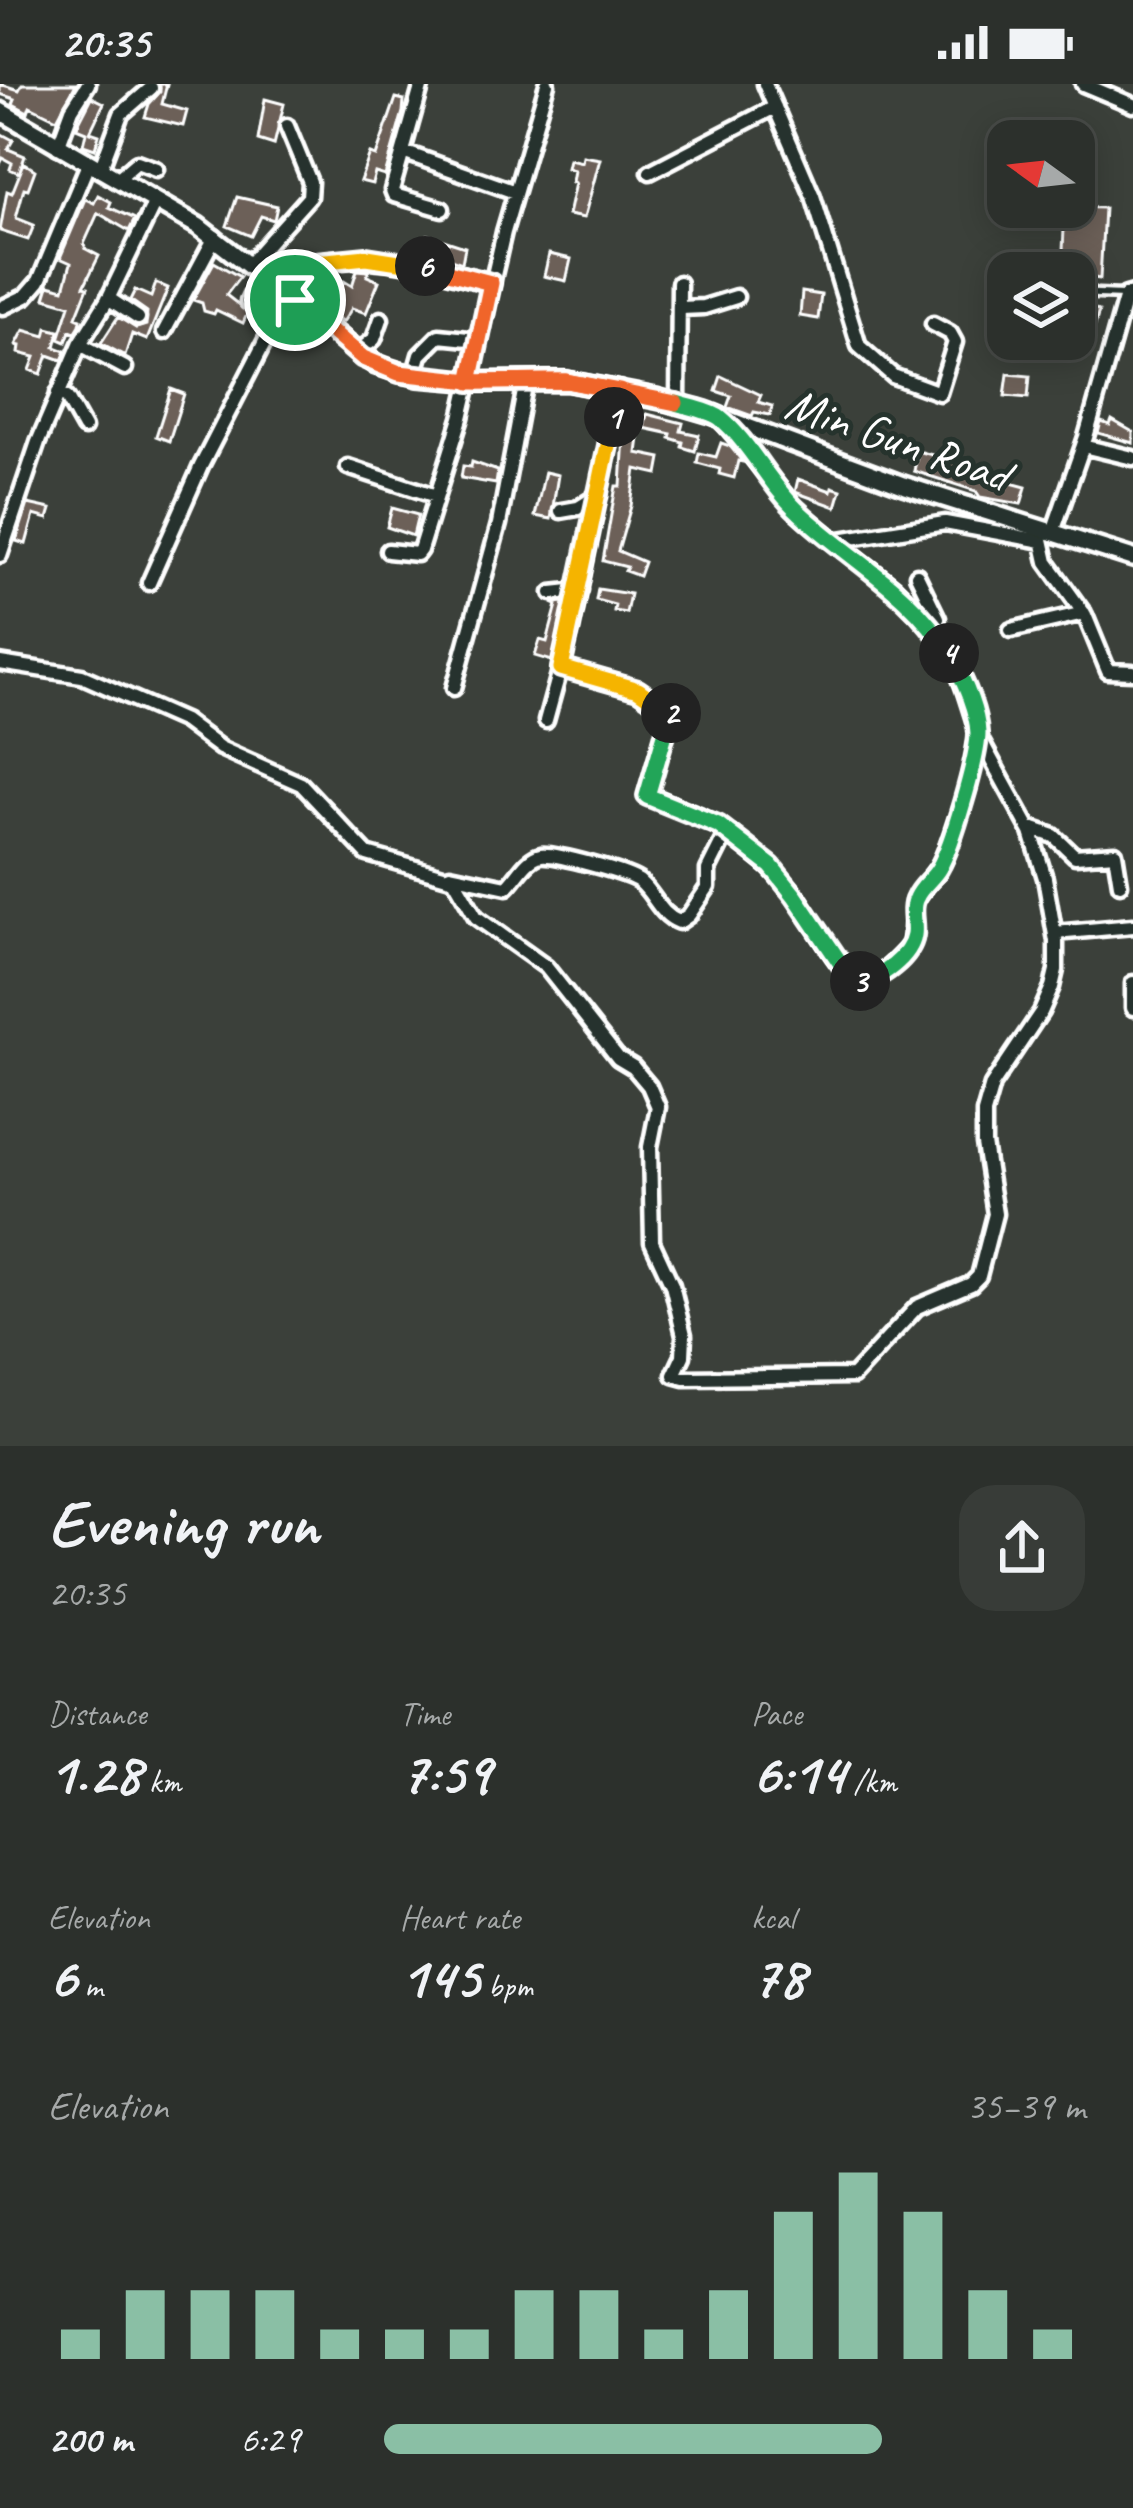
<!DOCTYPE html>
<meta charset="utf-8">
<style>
:root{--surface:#2c302c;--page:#383c38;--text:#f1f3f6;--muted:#a6a9a9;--line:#484b48;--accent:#8abfa5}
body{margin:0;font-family:Caveat,sans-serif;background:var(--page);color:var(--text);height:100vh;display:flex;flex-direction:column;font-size:45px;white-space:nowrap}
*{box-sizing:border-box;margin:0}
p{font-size:39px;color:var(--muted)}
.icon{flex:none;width:66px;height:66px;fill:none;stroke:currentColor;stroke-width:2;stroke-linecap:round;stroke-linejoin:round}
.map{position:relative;height:1362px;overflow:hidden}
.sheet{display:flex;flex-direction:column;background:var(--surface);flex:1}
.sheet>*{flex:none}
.needle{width:78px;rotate:285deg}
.controls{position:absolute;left:987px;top:36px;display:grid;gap:24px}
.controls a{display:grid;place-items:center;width:108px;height:108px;border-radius:24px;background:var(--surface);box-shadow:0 6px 30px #0003,0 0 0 3px var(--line);font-size:60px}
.pin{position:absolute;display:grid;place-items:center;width:102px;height:102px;color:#fff;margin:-51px;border:6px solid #fff;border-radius:50%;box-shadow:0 3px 12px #0007}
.km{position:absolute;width:60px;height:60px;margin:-30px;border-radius:50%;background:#222;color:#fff;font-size:33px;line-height:60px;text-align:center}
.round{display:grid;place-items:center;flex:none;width:126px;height:126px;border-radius:36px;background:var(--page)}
.headline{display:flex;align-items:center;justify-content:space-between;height:204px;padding:0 48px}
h1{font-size:66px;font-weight:600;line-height:90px}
.figures{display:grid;grid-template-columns:repeat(3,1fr);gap:18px;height:204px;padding:12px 48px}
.figures div{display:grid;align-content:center}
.figures b{font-size:60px;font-weight:600}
.figures small{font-size:33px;font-weight:400}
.figures p{font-size:33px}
.chart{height:336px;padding:24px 48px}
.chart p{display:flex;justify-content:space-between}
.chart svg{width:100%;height:216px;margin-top:12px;stroke:var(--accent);stroke-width:6}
ul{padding:0 48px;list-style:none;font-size:39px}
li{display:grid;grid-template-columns:192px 144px 1fr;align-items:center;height:90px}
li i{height:30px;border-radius:15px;background:var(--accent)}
.status{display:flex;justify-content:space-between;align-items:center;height:84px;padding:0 60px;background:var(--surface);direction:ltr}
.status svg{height:33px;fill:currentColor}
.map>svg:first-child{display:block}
</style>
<div class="status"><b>20:35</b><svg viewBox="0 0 49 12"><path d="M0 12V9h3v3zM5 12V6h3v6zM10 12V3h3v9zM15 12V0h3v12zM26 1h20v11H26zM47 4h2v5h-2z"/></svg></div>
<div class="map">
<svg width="1133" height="1362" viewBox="0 0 1133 1362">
<rect width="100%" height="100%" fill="#3b403a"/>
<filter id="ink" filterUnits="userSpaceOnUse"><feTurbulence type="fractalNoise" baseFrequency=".00833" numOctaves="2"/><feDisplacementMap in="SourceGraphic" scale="24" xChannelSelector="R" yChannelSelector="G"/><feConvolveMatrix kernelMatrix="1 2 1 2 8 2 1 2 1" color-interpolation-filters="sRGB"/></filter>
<g filter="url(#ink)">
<path fill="#6c6059" stroke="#fff" stroke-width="3" d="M0 0 19 6 22 0H76L57 35 30 22 28 28 13 20 15 15 0 10Z
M160 0H167L162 20 187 27 183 42 145 33 149 20 160 8Z
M92 13 104 19 90 48 99 51 95 65 83 61 86 48 76 44Z
M396 14 404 16 403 28 385 92 375 89 372 100 360 97 370 70 376 72Z
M265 15 284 20 274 61 258 56Z
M0 49 13 56 8 65 25 72 19 89 10 85 12 79 3 74 0 80Z
M583 72 600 75 584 134 568 131 575 99 572 98 574 86 567 84 569 75 582 78Z
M24 79 35 86 28 105 24 104 16 134 34 141 28 156 0 147 7 107 12 109Z
M98 111 111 118 109 123 135 135 129 147 98 129 84 160 86 165 99 172 84 202 88 203 76 233 81 235 80 241 75 249 70 247 66 258 59 255 70 221 45 214 49 201 64 205 71 179 60 174 85 115 94 119Z
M237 113 277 122 274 136 261 132 251 152 227 142Z
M1065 123 1104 124 1100 195 1062 189Z
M428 151 465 163 462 179 425 166Z
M549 170 571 175 566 197 544 192Z
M214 178 240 193 226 211 248 228 243 239 216 226 214 230 204 227 202 219 193 216Z
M357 186 369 187 367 192 379 197 366 229 352 224 343 238 327 227 344 197 352 202Z
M156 199 168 204 147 256 132 250 125 272 101 259 118 233 136 244 146 241 147 228 130 216 135 206 151 213Z
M802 208 821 211 818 235 800 232Z
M1074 220 1099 227 1093 249 1074 244Z
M47 244 59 247 55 263 66 267 62 276 48 271 41 290 30 286 35 273 19 269 20 262 16 261 24 246 45 252Z
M1008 290 1030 292 1028 314 1005 312Z
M721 292 761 311 758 318 772 322 770 331 754 328 752 332 727 323 731 312 716 307Z
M171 305 184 310 169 357 156 352Z
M647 330 683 339 681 347 699 351 695 367 682 363 683 358 670 354 671 350 644 344Z
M1112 336 1133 348V359L1098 349 1101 338 1110 341Z
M624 352 639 354 637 369 661 374 658 390 636 385 631 422 618 467 644 478 639 492 625 487 627 483 603 477 616 402H621Z
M721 359 730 362 743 378 738 377 734 394 719 390 720 385 697 379 699 369 716 373Z
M918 367 960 379 961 375 975 379 981 391 1026 403 1021 420 980 413 976 407 914 387Z
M472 378 498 387 496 400 461 394 463 382 471 383Z
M545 388 558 391 551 435 535 432Z
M798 395 831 407 832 403 841 406 836 423 795 408Z
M28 420 51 425 48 435 34 431 26 460 16 457Z
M392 424 418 431 413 452 387 443Z
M598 505 630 510 626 529 614 527 615 521 596 516Z
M566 518 552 577 535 572 540 556 547 558 557 521 552 519Z"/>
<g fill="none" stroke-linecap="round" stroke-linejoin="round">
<g stroke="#fff" stroke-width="15">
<path id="service" d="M1074 209 1123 211"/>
</g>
<g stroke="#fff" stroke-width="21">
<path id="minor" d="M422 0 392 106 394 111 442 125
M765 0 813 112 859 262 893 292 939 309 955 258 950 249 933 240
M1083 0 1133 21
M58 63 72 25 88 0
M403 68 515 108
M100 86 121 30 151 4
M650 88 775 23
M116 96 137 78 156 85
M249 180 309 113 310 98 287 42
M108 214 138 234
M295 216 315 178C378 170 431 183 491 199
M248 218 261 189
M3 223 26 212 39 197 88 80
M681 224 704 223 736 213
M164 248 215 153
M80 260 125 284
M357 269 374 255 381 235
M414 292 420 271 439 252 478 256
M58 309 67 314 84 344
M678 320 679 199
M1083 362 1133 374
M348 383 436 412
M561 427 578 424 599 411
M1053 448 1086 353 1126 211 1133 209
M1041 451 1047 478 1085 531 1108 587 1133 588
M833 457 945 439 1042 457
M388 467 417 470 420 466 461 334 504 148 547 0
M0 471 38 358 80 260 108 215 155 118
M917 491 938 534 935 547
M149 499 201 382 289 211
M552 509 580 506
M1011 546 1084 529
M0 579 82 592 184 637 220 664 301 700 367 770 454 795 476 833 546 883 618 974 633 983 649 1002 658 1023 650 1063 652 1158 672 1201 684 1251 683 1272 674 1291 685 1294 853 1292 917 1223 971 1200 979 1192 995 1130 984 1060V1029L992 1001 1041 928 1052 903 1056 886V857L1045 794 1031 748 980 655 958 586 935 547 894 503 799 429 719 333
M454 604 499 440 526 297
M546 637 571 546 619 307
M1028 743 1054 752 1075 772 1115 769 1120 800
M727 748C752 768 777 787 797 813 816 840 831 879 859 897L872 896 886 886 911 861 914 817 943 777 968 703 978 651
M450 791 507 803C517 794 526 774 541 771 554 769 630 789 640 798 655 811 659 830 679 838L689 831 708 803V786L727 748 699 731 647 710 671 629 638 606 561 584
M1055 849 1133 842
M1133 899V924"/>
</g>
<g stroke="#fff" stroke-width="24">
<path id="tertiary" d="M0 27 198 142 376 281 418 293 480 298 566 297 656 314 718 332 903 401 1133 474"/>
</g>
<use href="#service" stroke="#26332d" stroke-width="6"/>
<use href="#minor" stroke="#26332d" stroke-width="12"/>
<use href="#tertiary" stroke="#26332d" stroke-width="15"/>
</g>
</g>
<g fill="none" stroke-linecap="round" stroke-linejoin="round" filter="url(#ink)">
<g stroke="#fff" stroke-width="24">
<path id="split-1" d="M295 216 363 274 399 289 480 298 566 297 620 307 614 333"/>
</g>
<g stroke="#fff" stroke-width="24">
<path id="split-2" d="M614 333 561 584 638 606 671 629"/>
</g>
<g stroke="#fff" stroke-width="24">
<path id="split-3" d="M671 629 647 712 718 741 771 782 795 812 845 886 860 897"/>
</g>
<g stroke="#fff" stroke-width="24">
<path id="split-4" d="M860 897C880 896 911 872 914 851 916 839 910 825 916 814 921 802 933 795 939 784 952 762 978 673 978 649 977 624 961 591 949 569"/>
</g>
<g stroke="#fff" stroke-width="24">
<path id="split-5" d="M676 319C689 323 709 326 720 334 751 359 769 401 799 428 850 476 912 507 949 569"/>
</g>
<g stroke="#fff" stroke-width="24">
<path id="split-6" d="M425 182 491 199 470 298 566 297 676 319"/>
</g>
<g stroke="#fff" stroke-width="24">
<path id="split-7" d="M295 216 316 178 367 173 425 182"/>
</g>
<use href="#split-1" stroke="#f0652b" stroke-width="15"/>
<use href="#split-2" stroke="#f5b400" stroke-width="15"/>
<use href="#split-3" stroke="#22a559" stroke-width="15"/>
<use href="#split-4" stroke="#22a559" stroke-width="15"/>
<use href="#split-5" stroke="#22a559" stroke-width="15"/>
<use href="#split-6" stroke="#f0652b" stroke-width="15"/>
<use href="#split-7" stroke="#f5b400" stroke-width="15"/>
</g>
<g text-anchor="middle" stroke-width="10" stroke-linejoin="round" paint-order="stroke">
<g font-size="48" fill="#fff" stroke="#26332d">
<text transform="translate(898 354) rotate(19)" y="17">Min Gun Road</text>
</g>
</g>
</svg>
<div class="controls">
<a><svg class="needle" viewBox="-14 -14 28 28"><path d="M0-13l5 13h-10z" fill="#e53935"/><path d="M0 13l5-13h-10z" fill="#a6a9a9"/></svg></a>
<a><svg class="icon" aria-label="layers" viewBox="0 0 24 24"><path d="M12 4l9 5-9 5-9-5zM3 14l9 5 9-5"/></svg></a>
</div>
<div class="pin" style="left:295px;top:216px;background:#1e9e55"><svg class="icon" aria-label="arrive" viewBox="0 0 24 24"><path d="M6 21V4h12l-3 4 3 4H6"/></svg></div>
<b class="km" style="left:614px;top:333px">1</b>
<b class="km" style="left:671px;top:629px">2</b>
<b class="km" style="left:860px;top:897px">3</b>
<b class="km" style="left:949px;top:569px">4</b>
<b class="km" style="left:425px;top:182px">6</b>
</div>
<section class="sheet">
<div class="headline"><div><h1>Evening run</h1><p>20:35</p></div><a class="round"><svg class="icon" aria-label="share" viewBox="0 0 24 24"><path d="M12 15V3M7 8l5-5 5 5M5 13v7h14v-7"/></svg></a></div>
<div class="figures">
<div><p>Distance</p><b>1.28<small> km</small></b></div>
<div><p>Time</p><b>7:59</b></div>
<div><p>Pace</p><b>6:14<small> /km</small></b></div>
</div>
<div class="figures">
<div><p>Elevation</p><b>6<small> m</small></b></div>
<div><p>Heart rate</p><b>145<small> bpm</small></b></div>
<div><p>kcal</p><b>78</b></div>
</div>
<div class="chart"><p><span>Elevation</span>35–39 m</p>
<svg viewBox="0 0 160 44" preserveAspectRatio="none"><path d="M5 44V38M15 44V30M25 44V30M35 44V30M45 44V38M55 44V38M65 44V38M75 44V30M85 44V30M95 44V38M105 44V30M115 44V14M125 44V6M135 44V14M145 44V30M155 44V38"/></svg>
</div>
<ul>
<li><b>200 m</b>6:29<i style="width:71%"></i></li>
</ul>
</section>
